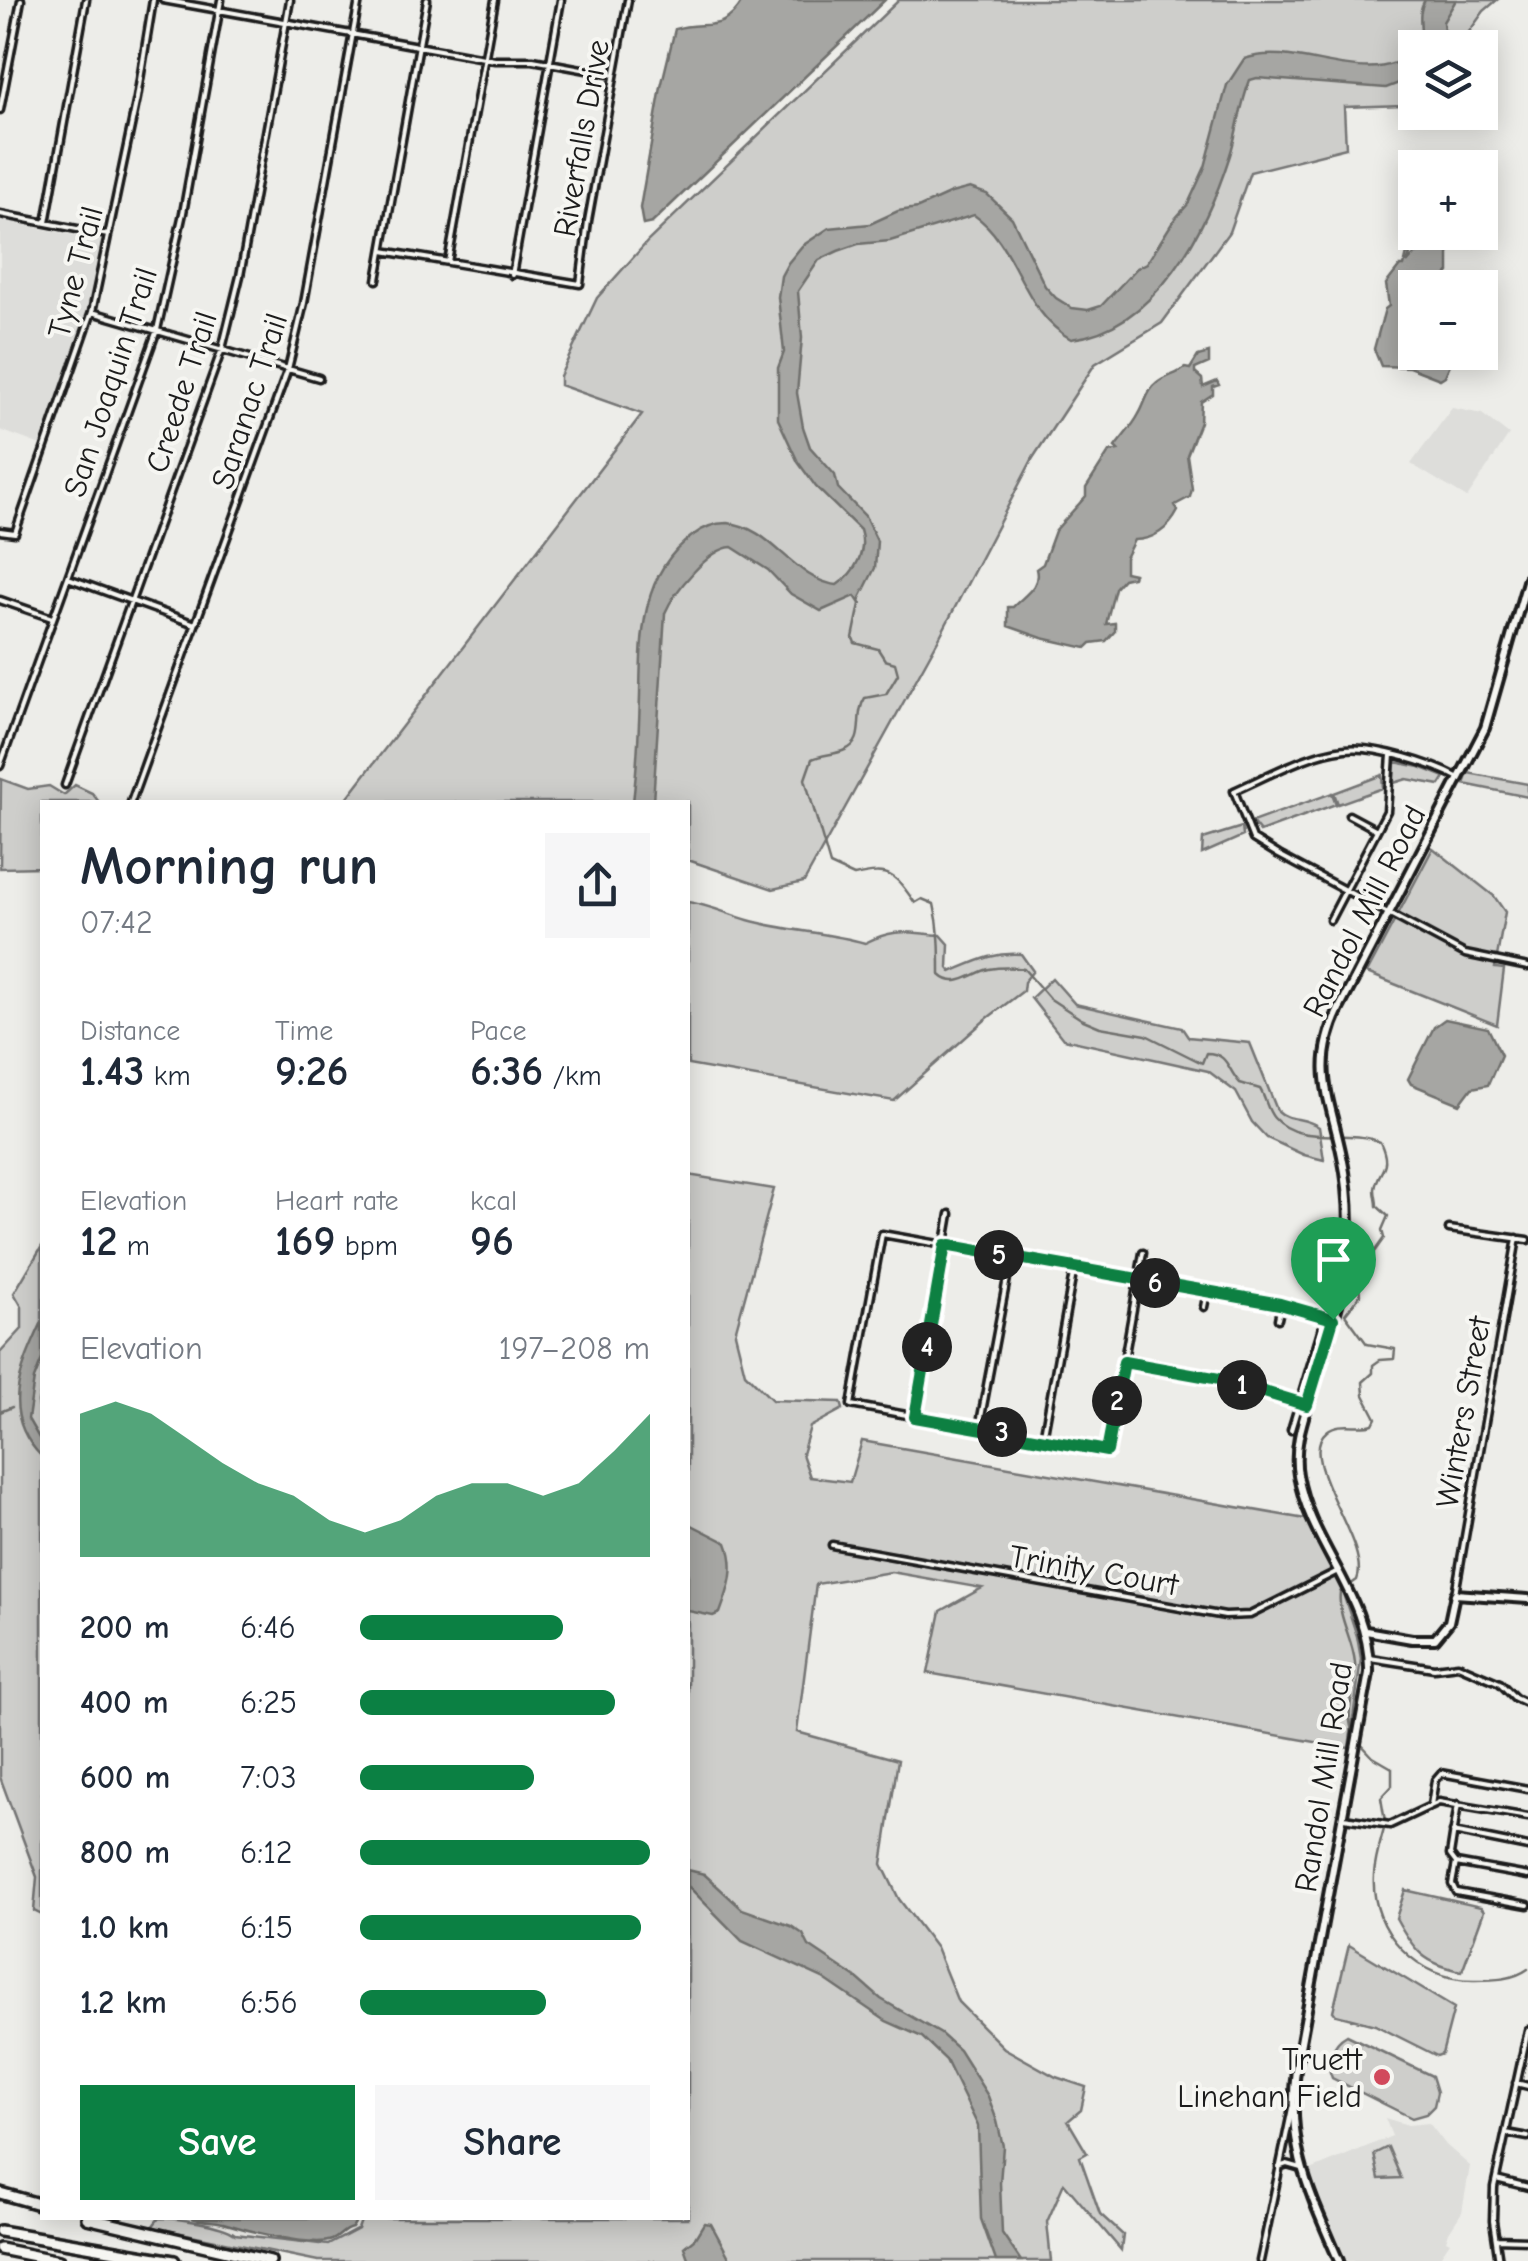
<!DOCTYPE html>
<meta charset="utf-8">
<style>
:root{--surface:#fff;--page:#f6f6f7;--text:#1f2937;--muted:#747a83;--accent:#0b8043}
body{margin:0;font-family:"Comic Neue",sans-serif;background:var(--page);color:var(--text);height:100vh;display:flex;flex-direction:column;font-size:38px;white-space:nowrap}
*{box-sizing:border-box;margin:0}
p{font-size:32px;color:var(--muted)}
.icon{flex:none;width:55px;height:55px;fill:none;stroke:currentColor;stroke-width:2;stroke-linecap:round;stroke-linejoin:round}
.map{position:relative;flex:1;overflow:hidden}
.panel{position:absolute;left:40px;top:800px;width:650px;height:1420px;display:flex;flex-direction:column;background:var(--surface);border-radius:0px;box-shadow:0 5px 25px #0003}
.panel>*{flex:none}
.tools{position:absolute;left:1398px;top:30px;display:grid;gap:20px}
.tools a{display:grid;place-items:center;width:100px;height:100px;border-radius:0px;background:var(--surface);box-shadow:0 5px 25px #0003;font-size:50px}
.pin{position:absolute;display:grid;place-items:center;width:85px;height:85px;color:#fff;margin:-102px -42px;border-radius:50% 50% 50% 0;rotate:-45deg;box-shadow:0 0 10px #0007}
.pin .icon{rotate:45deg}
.km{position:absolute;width:50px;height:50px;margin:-25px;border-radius:50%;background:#222;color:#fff;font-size:28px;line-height:50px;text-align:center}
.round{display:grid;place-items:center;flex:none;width:105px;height:105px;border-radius:0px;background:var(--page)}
.overview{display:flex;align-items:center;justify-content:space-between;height:170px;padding:0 40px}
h1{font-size:55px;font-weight:700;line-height:75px}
.stats{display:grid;grid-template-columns:repeat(3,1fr);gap:15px;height:170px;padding:10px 40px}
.stats div{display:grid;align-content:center}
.stats b{font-size:42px;font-weight:700}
.stats small{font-size:28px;font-weight:400}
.stats p{font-size:28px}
.chart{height:280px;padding:20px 40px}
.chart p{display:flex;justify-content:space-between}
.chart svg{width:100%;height:180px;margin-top:10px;fill:var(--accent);opacity:.7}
.cta{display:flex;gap:20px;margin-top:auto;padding:20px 40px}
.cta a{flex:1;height:115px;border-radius:0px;background:var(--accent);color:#fff;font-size:40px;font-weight:700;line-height:115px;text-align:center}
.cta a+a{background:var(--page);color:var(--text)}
ul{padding:0 40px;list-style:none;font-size:32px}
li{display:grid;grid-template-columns:160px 120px 1fr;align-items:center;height:75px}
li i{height:25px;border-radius:12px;background:var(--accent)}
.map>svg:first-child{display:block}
</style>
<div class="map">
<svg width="1528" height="2261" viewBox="0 0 1528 2261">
<rect width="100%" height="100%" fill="#edede9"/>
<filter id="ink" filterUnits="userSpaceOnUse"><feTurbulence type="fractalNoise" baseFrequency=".01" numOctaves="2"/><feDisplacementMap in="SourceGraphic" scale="20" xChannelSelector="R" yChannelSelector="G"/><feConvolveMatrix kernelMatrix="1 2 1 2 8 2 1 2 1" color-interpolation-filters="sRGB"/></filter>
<g filter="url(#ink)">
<path fill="#ddddda" d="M0 220 103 241 87 311 41 445 0 430Z
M1452 408 1482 414 1509 435 1467 498 1411 464Z
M1385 2118 1408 2125 1429 2123 1446 2145 1470 2166 1462 2212 1449 2232 1446 2240 1450 2242 1437 2261H1343L1311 2188 1306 2172 1392 2136Z"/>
<path fill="#cececb" stroke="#757574" stroke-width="2.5" d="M899 0H1497L1484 11 1458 47 1415 48V94L1404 105 1344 107 1346 148 1250 172 1229 232 1162 323 1095 364 1033 458 938 640 804 882 773 889 688 860V802H344L642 414 560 385V376L597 298 648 241Z
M1395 762 1420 767 1445 777 1440 785 1407 779 1394 783Z
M1468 773 1528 784V797L1464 784Z
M1382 775 1383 788 1338 804 1334 793Z
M1 779 28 789 49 786 64 795 75 785 92 793 99 802H42V867L0 868Z
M1332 793 1336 804 1260 832 1252 822Z
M1242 827 1243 836 1202 854 1203 839Z
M1433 848 1494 896 1505 912 1495 968 1504 969 1497 1025 1367 973Z
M688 902C709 905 727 914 748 920 786 931 827 932 865 943 896 927 908 933 941 935L949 944 948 968 951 972C977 961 993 952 1021 954L1033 971 1024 982 1023 991 985 1020 894 1101 688 1065Z
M1052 978 1075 1004 1182 1028 1188 1037 1250 1043 1277 1110C1289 1122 1304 1116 1319 1127L1324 1160 1304 1155 1267 1138 1252 1122 1236 1092 1208 1071 1063 1039 1031 998Z
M688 1175 774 1189 735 1333 745 1373 772 1400 841 1402 843 1409 810 1427 802 1454 810 1477 850 1482 862 1441 1305 1519 1338 1578 1357 1636 1361 1659 1349 1748 928 1673 941 1611 982 1588 891 1572 816 1584 797 1732 898 1760 882 1864 899 1899 936 1948 958 2002 1004 2048 1056 2077 1086 2087 1081 2110 1068 2121 1087 2153 1080 2157 1100 2214 1123 2235 1121 2250 1064 2183 1047 2222 1051 2261H318L152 2227 159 2218C177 2218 221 2224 235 2234L328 2245 358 2229 362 2218H688Z
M42 1246V1387L38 1402 42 1426V1915L34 1911 37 1877 0 1777V1353L22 1329V1307L14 1293Z
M1405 1890 1481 1907 1484 1911 1462 1971C1424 1964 1414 1951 1396 1918Z
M1349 1945 1454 2008 1442 2054 1437 2056 1375 2025 1336 2015 1333 2011Z
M1347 2035 1432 2076 1437 2092 1434 2106 1426 2114 1412 2118 1332 2078C1325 2063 1332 2043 1347 2035Z
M1388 2147 1401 2178 1379 2179 1374 2154Z"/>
<path fill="#a6a6a3" stroke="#6f6f6d" stroke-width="2.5" d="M743 0H885L652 223 643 225 640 208 661 87 675 29C705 20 723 35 743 0Z
M1425 0H1456L1443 22 1446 47H1419C1425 32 1415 15 1425 0Z
M1415 52V77L1386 88 1257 78 1250 80C1240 105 1238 130 1230 155 1207 227 1157 329 1071 339 1022 313 1018 245 974 215L890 241 858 244 838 251 819 260 798 291 802 338 797 393 803 427 810 447 835 475 838 488 865 516 877 541 875 568 860 598 861 605 855 596 821 611 791 594 768 570 732 547C709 548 674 592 665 613L653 802H633C637 768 639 731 640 696 641 638 640 574 692 536 702 528 713 523 727 523 772 526 793 580 837 585 856 572 867 551 860 530L816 487 798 462 778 419V368L784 352 778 297 781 276 788 263 802 246 829 228 870 224 898 211 918 208 951 193 970 188 987 194 1012 218 1045 286 1056 298 1072 308 1088 310 1101 306 1137 268 1147 263 1174 220 1188 204 1205 167 1227 85 1244 59C1299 40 1364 92 1415 52Z
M1433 247 1449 252V272L1436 287 1415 288V352L1455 353 1445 376 1440 379 1409 367 1381 366 1374 349 1385 309 1389 306 1386 284 1400 266H1404L1407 253 1410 255 1407 263 1415 254Z
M1209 353V363L1195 369V373L1202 379 1203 387 1217 381 1219 385 1213 387V394L1201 402 1200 422 1187 455 1192 489 1190 497 1175 505 1178 511C1169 529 1153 540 1134 540L1125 558V572L1134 574 1133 577 1123 579 1115 588 1106 624 1115 623V631L1106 641 1091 643 1086 648 1042 638 1008 626V607H1013C1024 595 1041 587 1036 569L1043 564 1055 531 1086 496V488L1109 452 1118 450 1115 447C1123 436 1133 426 1139 414 1145 405 1147 390 1156 384 1165 376 1176 375 1185 368L1190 369 1198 356Z
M1445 1019 1488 1028 1501 1055 1488 1085 1472 1088 1460 1104 1411 1084 1408 1079 1434 1027Z
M42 1322V1359L34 1379 28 1419 42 1443V1457C0 1414 19 1372 42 1322Z
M688 1523 727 1543C737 1568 729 1589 720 1613L713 1616 688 1611Z
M688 1870 704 1874 742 1909 791 1926 803 1934 809 1946 858 1979 881 1999 941 2034 959 2050 988 2096 997 2121 1003 2146 1000 2183 1002 2233 1021 2261H996L981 2219 978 2126 946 2060 922 2037 886 2021 823 1978 742 1941 688 1886Z
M192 2218H358L352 2228C342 2230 340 2237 332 2240 311 2248 243 2229 223 2223 212 2220 203 2222 192 2218Z
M704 2223 711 2224 731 2261H689L684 2247 695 2238Z"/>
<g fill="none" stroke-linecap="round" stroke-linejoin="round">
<path stroke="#6f6f6d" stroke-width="2.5" d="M860 604 853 638 855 643 878 649 885 660 895 663 898 674 886 694 865 698C853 716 867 741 845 750 834 755 823 754 812 759L805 779 830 865 854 876C890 868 894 873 915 903L922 899 934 904C940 929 940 949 940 975 956 990 972 973 989 969 1001 967 1012 967 1024 969L1049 998 1081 1019 1100 1027 1146 1035 1202 1063 1206 1053C1229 1053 1227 1070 1240 1083L1260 1089C1266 1099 1267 1110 1274 1118 1300 1147 1348 1127 1380 1142 1393 1170 1378 1168 1375 1189 1375 1195 1377 1200 1377 1206L1388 1216 1382 1230 1384 1238 1374 1252 1367 1275 1359 1283 1360 1295 1345 1314 1367 1344 1395 1349 1394 1359 1380 1360 1373 1365V1373L1363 1382 1364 1395 1376 1418 1373 1424C1358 1429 1340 1420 1327 1431 1293 1458 1372 1544 1357 1580L1340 1592C1337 1618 1353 1638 1355 1663 1357 1686 1343 1713 1354 1735
M0 1412 12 1407
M1360 1743 1373 1757 1392 1768V1786L1381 1798 1385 1822
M1384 1829C1380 1844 1375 1859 1374 1875 1370 1932 1419 1981 1475 1980 1493 1980 1513 1980 1528 1969"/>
<g stroke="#1c1c1c" stroke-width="11">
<path id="street" d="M163 0 495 60H533L614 75
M0 110 21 0
M0 214 108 235
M46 223 86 0
M383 251 580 284 588 221 628 0
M448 262 495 0
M512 275 561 0
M377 280 427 0
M92 312 319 378
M0 531 15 533 92 312 137 98 153 0
M68 578 195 624
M0 600 52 618
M0 766 157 330 183 213 221 0
M1459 778C1433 764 1374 745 1345 749 1308 753 1268 776 1234 791L1253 839 1279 855 1465 954 1528 967
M65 785 222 349 240 276 290 0
M131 802 288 369 304 303 359 0
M1349 815 1377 830
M1330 920 1387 811 1391 755
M1449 1229 1528 1240
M1143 1253C1131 1319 1120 1385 1107 1451L851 1405 882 1234 1281 1305 1333 1319
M1204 1307 1207 1292
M1278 1319 1281 1305
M1124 1362 1225 1379 1307 1405
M915 1417 950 1214
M979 1428 1011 1257
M1291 1430 1328 1307
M1043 1439 1074 1268
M832 1545 1225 1616 1250 1615 1336 1572
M1455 1594 1517 1238
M1370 1658 1434 1668 1458 1665 1500 1683 1515 1698 1528 1704
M1458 1804 1450 1855 1456 1863 1528 1876
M1431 1805 1435 1780 1441 1773 1528 1789
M1344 1818 1390 1825 1439 1802 1528 1817
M1453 1832 1528 1847
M1456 1863 1452 1884 1456 1892 1528 1905
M1516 2083 1528 2086
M1506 2133 1528 2137
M1279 2167 1287 2164 1301 2168
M1496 2179 1528 2187
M1496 2239 1528 2240
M1260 2261 1292 2108
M1499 2261 1493 2221 1494 2187 1528 2030"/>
</g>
<g stroke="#1c1c1c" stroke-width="14">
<path id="secondary" d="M1366 1631 1412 1639H1435L1449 1622 1455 1594 1528 1599
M1339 2261C1309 2191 1286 2148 1296 2069L1369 1673C1371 1597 1310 1546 1298 1475 1293 1447 1303 1420 1311 1394 1325 1346 1345 1296 1348 1247 1350 1218 1348 1184 1342 1156 1330 1097 1311 1068 1339 1009L1485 728 1528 578"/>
</g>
<g stroke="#1c1c1c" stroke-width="16">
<path id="highway" d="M0 2193 42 2205
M87 2218 270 2261
M0 2231 174 2261
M0 2249 59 2261"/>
</g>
<use href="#street" stroke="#f6f6f2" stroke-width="4"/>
<use href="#secondary" stroke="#f6f6f2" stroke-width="6"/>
<use href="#highway" stroke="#f6f6f2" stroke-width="9"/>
</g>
</g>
<g fill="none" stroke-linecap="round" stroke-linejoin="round" filter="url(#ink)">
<g stroke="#fff" stroke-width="20">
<path id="route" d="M945 1245 1280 1304 1333 1319 1307 1405 1225 1380 1124 1362 1107 1451 915 1417Z"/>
</g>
<use href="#route" stroke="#0b8043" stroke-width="12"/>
</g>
<circle fill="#d1495b" stroke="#f6f6f2" stroke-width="4" cx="1382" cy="2077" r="10"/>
<g text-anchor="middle" stroke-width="8" stroke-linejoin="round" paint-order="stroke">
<g font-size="32" fill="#1c1c1c" stroke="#f6f6f2">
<text transform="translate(581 138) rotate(-80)" y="11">Riverfalls Drive</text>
<text transform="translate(75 272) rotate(-75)" y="11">Tyne Trail</text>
<text transform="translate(110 382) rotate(-72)" y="11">San Joaquin Trail</text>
<text transform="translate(181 392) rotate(-72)" y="11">Creede Trail</text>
<text transform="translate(249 401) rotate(-72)" y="11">Saranac Trail</text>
<text transform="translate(1364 911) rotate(-63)" y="11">Randol Mill Road</text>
<text transform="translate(1463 1412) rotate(-80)" y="11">Winters Street</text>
<text transform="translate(1094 1570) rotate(10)" y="11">Trinity Court</text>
<text transform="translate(1323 1777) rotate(-81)" y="11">Randol Mill Road</text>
</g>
<g font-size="32" fill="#1c1c1c" stroke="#f6f6f2" text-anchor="end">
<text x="1362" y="2070">Truett<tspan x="1362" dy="37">Linehan Field</tspan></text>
</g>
</g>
</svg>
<div class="tools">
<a><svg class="icon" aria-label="layers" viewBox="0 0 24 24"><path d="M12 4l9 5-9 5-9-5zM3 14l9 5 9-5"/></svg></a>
<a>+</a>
<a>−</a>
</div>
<div class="pin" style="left:1333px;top:1319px;background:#1e9e55"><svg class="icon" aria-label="arrive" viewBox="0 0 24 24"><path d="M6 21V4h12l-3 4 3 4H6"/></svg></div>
<b class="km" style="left:1242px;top:1385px">1</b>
<b class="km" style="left:1117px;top:1401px">2</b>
<b class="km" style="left:1002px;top:1432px">3</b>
<b class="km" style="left:927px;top:1347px">4</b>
<b class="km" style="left:999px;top:1255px">5</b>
<b class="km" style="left:1155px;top:1283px">6</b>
<section class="panel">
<div class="overview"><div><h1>Morning run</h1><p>07:42</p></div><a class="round"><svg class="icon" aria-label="share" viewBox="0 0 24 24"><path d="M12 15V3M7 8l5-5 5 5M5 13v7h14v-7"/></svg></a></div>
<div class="stats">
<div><p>Distance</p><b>1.43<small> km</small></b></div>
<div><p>Time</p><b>9:26</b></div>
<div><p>Pace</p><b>6:36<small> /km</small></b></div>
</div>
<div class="stats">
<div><p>Elevation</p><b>12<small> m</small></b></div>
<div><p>Heart rate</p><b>169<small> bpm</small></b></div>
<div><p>kcal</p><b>96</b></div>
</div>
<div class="chart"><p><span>Elevation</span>197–208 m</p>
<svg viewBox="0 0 160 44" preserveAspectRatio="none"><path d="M0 44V9L10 6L20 9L30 15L40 21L50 26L60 29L70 35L80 38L90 35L100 29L110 26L120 26L130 29L140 26L150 18L160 9V44z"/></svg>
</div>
<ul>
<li><b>200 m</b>6:46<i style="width:70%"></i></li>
<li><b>400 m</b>6:25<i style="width:88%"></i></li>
<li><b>600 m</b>7:03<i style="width:60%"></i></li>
<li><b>800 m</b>6:12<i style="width:100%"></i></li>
<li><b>1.0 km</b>6:15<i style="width:97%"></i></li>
<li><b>1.2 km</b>6:56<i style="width:64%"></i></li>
</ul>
<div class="cta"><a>Save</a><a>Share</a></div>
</section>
</div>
